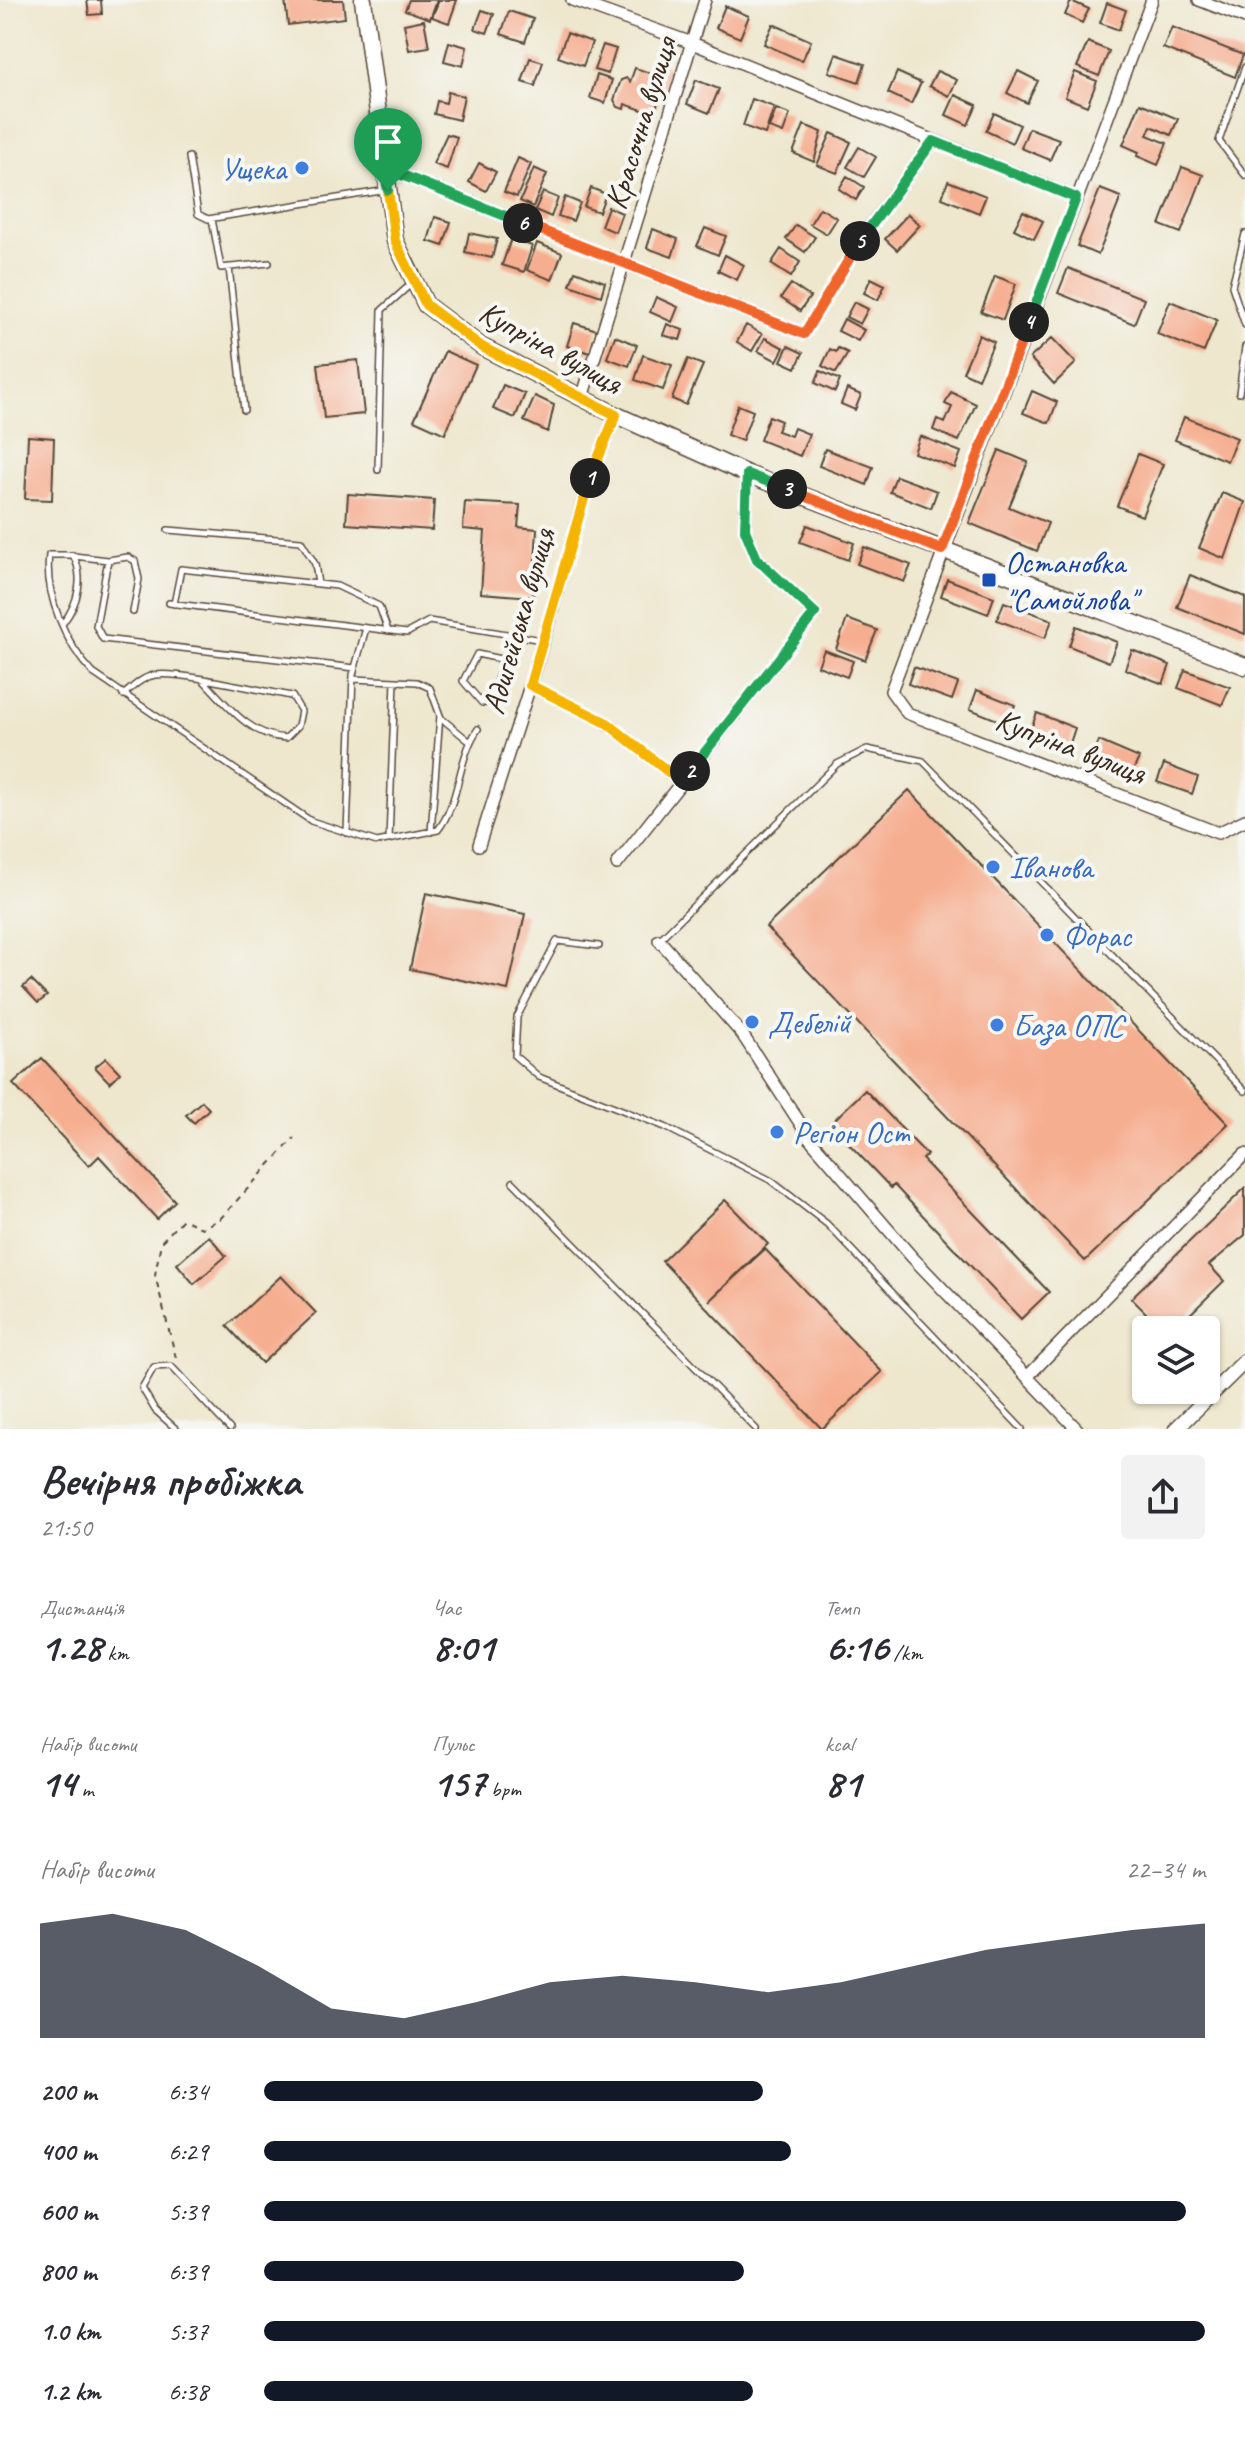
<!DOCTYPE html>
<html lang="uk">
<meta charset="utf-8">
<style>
:root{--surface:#fff;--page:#f2f2f3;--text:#2b2b33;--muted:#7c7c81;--accent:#111827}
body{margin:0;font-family:Caveat,sans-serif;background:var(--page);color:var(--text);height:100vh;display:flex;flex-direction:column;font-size:30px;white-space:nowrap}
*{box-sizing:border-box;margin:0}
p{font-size:26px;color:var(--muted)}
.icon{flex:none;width:44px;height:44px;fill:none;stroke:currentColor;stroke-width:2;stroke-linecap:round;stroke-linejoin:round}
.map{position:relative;height:1429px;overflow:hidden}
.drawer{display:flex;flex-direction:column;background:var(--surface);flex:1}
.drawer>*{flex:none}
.buttons{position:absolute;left:1132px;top:1316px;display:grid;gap:16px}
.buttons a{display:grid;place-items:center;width:88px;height:88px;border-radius:8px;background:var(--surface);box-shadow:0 2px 6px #0004;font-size:40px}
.pin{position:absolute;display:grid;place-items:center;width:68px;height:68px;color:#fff;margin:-82px -34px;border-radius:50% 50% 50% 0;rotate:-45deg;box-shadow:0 0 8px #0007}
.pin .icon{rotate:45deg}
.km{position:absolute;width:40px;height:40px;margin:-20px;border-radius:50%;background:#222;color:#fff;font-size:22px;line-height:40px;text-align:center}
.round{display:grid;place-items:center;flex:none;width:84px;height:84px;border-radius:8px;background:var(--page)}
.headline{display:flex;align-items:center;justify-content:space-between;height:136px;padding:0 40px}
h1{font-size:44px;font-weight:700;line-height:60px}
.figures{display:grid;grid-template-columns:repeat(3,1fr);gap:12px;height:136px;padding:8px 40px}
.figures div{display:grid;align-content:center}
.figures b{font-size:40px;font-weight:700}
.figures small{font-size:22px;font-weight:400}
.figures p{font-size:22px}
.chart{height:224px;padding:16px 40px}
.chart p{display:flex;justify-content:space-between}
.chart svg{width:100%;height:144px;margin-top:8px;fill:var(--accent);opacity:.7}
ul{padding:0 40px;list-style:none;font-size:26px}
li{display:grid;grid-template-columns:128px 96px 1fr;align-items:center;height:60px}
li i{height:20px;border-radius:10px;background:var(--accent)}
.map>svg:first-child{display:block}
</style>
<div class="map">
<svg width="1245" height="1429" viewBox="0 0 1245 1429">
<rect width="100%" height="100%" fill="#f6f6f2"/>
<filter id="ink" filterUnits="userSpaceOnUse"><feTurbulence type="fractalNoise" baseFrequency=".0125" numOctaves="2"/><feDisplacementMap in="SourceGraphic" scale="16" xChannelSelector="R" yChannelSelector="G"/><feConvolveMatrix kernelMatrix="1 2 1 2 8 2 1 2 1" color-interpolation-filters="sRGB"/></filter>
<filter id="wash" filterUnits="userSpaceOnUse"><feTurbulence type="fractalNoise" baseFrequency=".006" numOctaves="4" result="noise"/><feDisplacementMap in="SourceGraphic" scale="32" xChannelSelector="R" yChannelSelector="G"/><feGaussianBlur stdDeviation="1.8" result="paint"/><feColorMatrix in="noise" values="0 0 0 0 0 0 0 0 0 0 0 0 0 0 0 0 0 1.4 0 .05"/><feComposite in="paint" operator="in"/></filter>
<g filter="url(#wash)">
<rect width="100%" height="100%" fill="#eee7cd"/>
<g id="blocks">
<path fill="#f6ae90" d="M87 0H101L102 14 89 15Z
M285 0H343L345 18 288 25Z
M409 0H437L430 19 405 10Z
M439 0H457L449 23 432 17Z
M1071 1 1089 9 1082 23 1065 15Z
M1107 3 1126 10 1119 30 1100 23Z
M725 6 749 16 740 38 716 28Z
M482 10 494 14 487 33 475 29Z
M509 11 533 19 525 42 501 34Z
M424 20 429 47 409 50 404 24Z
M773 24 811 41 802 61 764 44Z
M1172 27 1243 55 1235 77 1163 48Z
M567 33 592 42 583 66 558 57Z
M449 42 467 47 463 66 444 61Z
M1088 42 1109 51 1099 76 1077 67Z
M603 45 616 49 608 74 594 70Z
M836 54 865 64 859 82 829 72Z
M530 58 543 62 535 86 522 82Z
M657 63 670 68 654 114 625 104 624 109 618 107 614 100 621 80 627 78 630 82 635 68 653 74Z
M937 71 957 80 949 96 929 86Z
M1018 71 1038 81 1027 103 1007 93Z
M897 72 921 83 911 104 888 93Z
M1075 72 1097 81 1087 106 1065 97Z
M597 75 612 80 605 103 590 98Z
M696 80 719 89 709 113 687 104Z
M448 92 464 96 459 120 434 114 437 101 446 103Z
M955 95 977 105 968 125 946 115Z
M752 99 774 107 765 134 743 126Z
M1140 103 1178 119 1171 135 1151 126 1147 135 1167 143 1158 165 1137 156 1139 152 1123 145Z
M776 109 790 114 783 133 769 128Z
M994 113 1020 125 1012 143 986 131Z
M804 125 822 132 814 162 793 153Z
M1029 128 1059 139 1050 160 1021 148Z
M831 133 851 142 837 173 817 165Z
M447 134 457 137 447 169 433 164Z
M859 147 876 157 864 177 847 167Z
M518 158 531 164 517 197 504 192Z
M479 163 496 172 486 191 469 182Z
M1182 167 1203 175 1181 233 1160 225Z
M534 168 547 174 533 207 520 201Z
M847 176 864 187 856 200 839 189Z
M948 181 986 196 979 213 942 198Z
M591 188 606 194 599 212 584 207Z
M1100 189 1121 197 1098 255 1077 246Z
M543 192 558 198 551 217 535 210Z
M565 197 580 203 573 221 558 216Z
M608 207 622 213 615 232 601 226Z
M820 208 837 218 827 234 810 224Z
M1023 211 1043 221 1034 239 1014 229Z
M908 214 920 225 897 250 885 239Z
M435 217 451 222 443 246 428 241Z
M796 225 815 237 805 252 786 239Z
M705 228 726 236 718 255 697 246Z
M653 229 678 239 672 257 647 248Z
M469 233 497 239 492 258 465 252Z
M511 239 532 246 524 272 502 265Z
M537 243 562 253 552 280 527 270Z
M781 249 800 262 791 277 771 264Z
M725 255 744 265 737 280 718 271Z
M1068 268 1144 299 1134 324 1058 293Z
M575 271 605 282 601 296 570 285Z
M995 276 1016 284 1003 320 981 312Z
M871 278 885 285 878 300 864 293Z
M791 284 810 297 800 311 781 298Z
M656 297 678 307 672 322 650 312Z
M1170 301 1217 320 1204 352 1157 334Z
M854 302 868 309 860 324 846 317Z
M844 319 864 330 858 341 838 331Z
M574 323 597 330 590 353 567 346Z
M667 324 683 330 680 340 663 335Z
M746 325 762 334 752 351 737 342Z
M979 335 994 342 978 379 963 372Z
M615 336 637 345 629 366 607 358Z
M765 338 784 348 777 361 758 351Z
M1052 338 1076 363 1054 384 1030 358Z
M788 346 803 353 796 368 781 361Z
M838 348 848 353 836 373 822 366 830 349 836 352Z
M445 351 476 365 445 434 414 420Z
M643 355 672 365 663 390 635 380Z
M688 359 703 365 686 405 672 399Z
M358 360 364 414 324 418 318 364Z
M820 371 840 380 835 392 815 383Z
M503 385 525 394 515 418 493 409Z
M847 389 861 395 855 410 841 404Z
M1032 391 1057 402 1049 423 1023 413Z
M951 392 976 404 959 441 933 430 937 419 945 423 952 407 945 404Z
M535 396 554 405 548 432 524 421Z
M738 405 753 411 742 441 727 435Z
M769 416 781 421 777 431 791 436 794 428 809 434 800 456 760 440Z
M1184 417 1237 438 1227 461 1175 440Z
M28 436 54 438 52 500 25 499Z
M920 436 961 452 955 468 914 453Z
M825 449 873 467 867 485 819 466Z
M999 450 1028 462 1009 507 1048 523 1037 551 969 523Z
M1138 454 1163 464 1142 516 1117 506Z
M896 476 937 491 931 508 890 492Z
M1222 493 1245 502 1225 559 1199 548Z
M348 494 434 500 432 530 346 524Z
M465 502 520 505 518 527 537 529 533 597 481 593 485 531 463 529Z
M807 525 854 543 848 560 800 542Z
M864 547 911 565 904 582 857 564Z
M1190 575 1245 597V634L1177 607Z
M947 579 994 597 988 614 941 596Z
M1004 602 1052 620 1045 638 997 620Z
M847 619 877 630 865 660 836 649Z
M1076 626 1117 642 1109 662 1069 646Z
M824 650 853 661 847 677 818 666Z
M1132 650 1170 665 1163 684 1125 669Z
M914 667 958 683 952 700 908 684Z
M1185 670 1230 687 1222 705 1178 688Z
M977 690 1015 705 1007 724 970 709Z
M1037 713 1075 728 1069 746 1030 731Z
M1099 741 1139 758 1131 775 1092 758Z
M1164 764 1198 777 1192 794 1157 782Z
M909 790 1228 1124 1085 1261 766 927Z
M426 893 525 914 508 990 410 969Z
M31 980 47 996 38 1003 23 987Z
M42 1058 175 1201 157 1219 99 1156 89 1166 13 1084Z
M106 1058 120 1073 110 1083 95 1067Z
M865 1090 927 1155 922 1159 1049 1292 1021 1319 894 1185 891 1188 830 1124Z
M202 1101 209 1109 194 1123 186 1115Z
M1245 1188V1235L1209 1265 1224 1281 1174 1330H1163L1131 1298Z
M725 1200 768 1244 709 1301 765 1249 882 1372 822 1429 662 1261Z
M209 1236 226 1256 194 1284 177 1264Z
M281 1276 316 1313 262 1363 227 1326Z"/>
</g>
</g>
<g filter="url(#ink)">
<use href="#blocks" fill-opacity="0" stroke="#564638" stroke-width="2"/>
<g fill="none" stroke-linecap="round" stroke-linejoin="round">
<g stroke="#564638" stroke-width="8">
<path id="service" d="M1245 67 1219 141 1245 175
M189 157 198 214 208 219 387 190
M212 219 221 268 269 263
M1245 234 1232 286 1245 325
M229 267 244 410
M1239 393 1245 347
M378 470 382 310 411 284
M168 530 301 541 315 564 318 584
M74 556 108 560
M169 603 407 633 429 621 542 640
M174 604 181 569 337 586 379 606 388 631
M133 612 139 579 135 561 128 557 108 560 96 626 103 639 355 668
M63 623C78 604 85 577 73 555H49C44 594 66 645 93 673L311 821 377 842 438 830C461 800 457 759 478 729
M505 660 477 654 463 681 482 703H488L515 635
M353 679 417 682 430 688 441 718 469 741
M123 695C133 687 142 677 155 675 180 671 262 691 292 696L301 711 298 726 286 738C251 737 227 705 205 682
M431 832 440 715
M347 833 353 675 366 628
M389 840 395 681
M659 940 837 764 867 749 923 761 1245 1091
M599 946 557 941 517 1017 515 1056 539 1077 665 1127 770 1180 827 1224 1022 1429
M513 1182 756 1429
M176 1429 155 1410 142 1388 154 1367 171 1366 230 1429"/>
</g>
<g stroke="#564638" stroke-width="14">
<path id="minor" d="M572 0 692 43 1076 198
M1152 0 891 691 907 713 1218 833 1245 820
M1199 0 1245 18
M384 168 804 334 863 236 933 141
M582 398 705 0
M530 685 607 723 681 782
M479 845 536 667 588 483 616 415
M617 864 815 613 757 559 745 530 747 474
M659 940 742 1034 811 1140 912 1257 1077 1429
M1029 1375 1245 1154"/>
</g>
<g stroke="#564638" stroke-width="17">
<path id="tertiary" d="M1176 1429 1245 1361"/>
</g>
<g stroke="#564638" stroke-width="19">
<path id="secondary" d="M363 0 395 241 426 305 482 347 616 415 747 474 1245 666"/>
</g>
<path stroke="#564638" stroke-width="2" stroke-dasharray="6 6" stroke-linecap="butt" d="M176 1358 155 1275 161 1242 183 1219 202 1228 220 1219 294 1138"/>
<use href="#service" stroke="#fff" stroke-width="5"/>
<use href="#minor" stroke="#fff" stroke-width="11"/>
<use href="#tertiary" stroke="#fff" stroke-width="14"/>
<use href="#secondary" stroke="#fff" stroke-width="16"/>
</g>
</g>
<g fill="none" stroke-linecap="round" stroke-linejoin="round" filter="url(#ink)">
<g stroke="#fff" stroke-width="16">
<path id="split-1" d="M388 190 395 241 426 305 482 347 616 415 590 478"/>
</g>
<g stroke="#fff" stroke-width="16">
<path id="split-2" d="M590 478 530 685 607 723 681 782 690 771"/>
</g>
<g stroke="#fff" stroke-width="16">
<path id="split-3" d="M690 771 815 613 757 559 745 530 747 474 787 489"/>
</g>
<g stroke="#fff" stroke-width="16">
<path id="split-4" d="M787 489 942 550 1029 322"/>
</g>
<g stroke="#fff" stroke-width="16">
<path id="split-5" d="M860 241 933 141 1076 198 1029 322"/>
</g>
<g stroke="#fff" stroke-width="16">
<path id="split-6" d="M523 223 804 334 860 241"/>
</g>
<g stroke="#fff" stroke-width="16">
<path id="split-7" d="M388 190 384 168 523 223"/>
</g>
<use href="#split-1" stroke="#f5b400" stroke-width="10"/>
<use href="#split-2" stroke="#f5b400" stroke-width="10"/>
<use href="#split-3" stroke="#22a559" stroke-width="10"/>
<use href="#split-4" stroke="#f0652b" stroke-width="10"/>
<use href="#split-5" stroke="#22a559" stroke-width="10"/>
<use href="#split-6" stroke="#f0652b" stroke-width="10"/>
<use href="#split-7" stroke="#22a559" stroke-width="10"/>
</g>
<g fill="#3f7fe0" stroke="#f6f6f2" stroke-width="3">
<circle cx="302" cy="168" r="8"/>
<circle cx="993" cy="867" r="8"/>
<circle cx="1047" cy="935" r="8"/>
<circle cx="752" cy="1022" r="8"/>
<circle cx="997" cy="1025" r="8"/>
<circle cx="777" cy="1132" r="8"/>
</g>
<rect fill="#1a4fb4" stroke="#f6f6f2" stroke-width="3" x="981" y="572" width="16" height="16" rx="4"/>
<g text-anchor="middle" stroke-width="8" stroke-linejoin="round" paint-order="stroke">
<g font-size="32" fill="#3b2a1e" stroke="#f6f6f2">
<text transform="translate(640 123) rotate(-73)" y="11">Красочна вулиця</text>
<text transform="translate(551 347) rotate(29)" y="11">Купріна вулиця</text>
<text transform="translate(518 621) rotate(-74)" y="11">Адигейська вулиця</text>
<text transform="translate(1071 746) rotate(21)" y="11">Купріна вулиця</text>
</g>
<g font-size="32" fill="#366cbe" stroke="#f6f6f2" text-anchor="start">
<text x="286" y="179" text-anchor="end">Ущека</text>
<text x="1009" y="878">Іванова</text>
<text x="1063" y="946">Форас</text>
<text x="768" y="1033">Дебелій</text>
<text x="1013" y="1036">База ОПС</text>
<text x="793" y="1143">Регіон Ост</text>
</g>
<g font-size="32" fill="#164399" stroke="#f6f6f2" text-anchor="start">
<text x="1005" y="573">Остановка<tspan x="1005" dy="37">"Самойлова"</tspan></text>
</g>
</g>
</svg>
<div class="buttons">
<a><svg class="icon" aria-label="layers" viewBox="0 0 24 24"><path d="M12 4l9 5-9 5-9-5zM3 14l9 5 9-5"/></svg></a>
</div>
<div class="pin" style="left:388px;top:190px;background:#1e9e55"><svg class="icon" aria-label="arrive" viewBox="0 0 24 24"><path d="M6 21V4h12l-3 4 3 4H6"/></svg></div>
<b class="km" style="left:590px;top:478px">1</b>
<b class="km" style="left:690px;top:771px">2</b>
<b class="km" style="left:787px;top:489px">3</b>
<b class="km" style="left:1029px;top:322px">4</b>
<b class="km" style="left:860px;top:241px">5</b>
<b class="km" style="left:523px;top:223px">6</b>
</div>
<section class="drawer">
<div class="headline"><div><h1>Вечірня пробіжка</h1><p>21:50</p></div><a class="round"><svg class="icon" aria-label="share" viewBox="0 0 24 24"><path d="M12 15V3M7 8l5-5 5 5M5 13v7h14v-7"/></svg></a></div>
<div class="figures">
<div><p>Дистанція</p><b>1.28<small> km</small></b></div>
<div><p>Час</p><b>8:01</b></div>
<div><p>Темп</p><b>6:16<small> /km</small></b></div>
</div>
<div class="figures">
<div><p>Набір висоти</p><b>14<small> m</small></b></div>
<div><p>Пульс</p><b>157<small> bpm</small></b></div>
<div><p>kcal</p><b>81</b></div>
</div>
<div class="chart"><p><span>Набір висоти</span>22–34 m</p>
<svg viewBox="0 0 160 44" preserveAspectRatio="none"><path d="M0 44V9L10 6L20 11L30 22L40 35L50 38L60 33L70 27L80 25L90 27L100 30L110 27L120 22L130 17L140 14L150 11L160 9V44z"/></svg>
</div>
<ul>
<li><b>200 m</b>6:34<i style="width:53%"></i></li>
<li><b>400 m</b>6:29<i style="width:56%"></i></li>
<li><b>600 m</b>5:39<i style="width:98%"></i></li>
<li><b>800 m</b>6:39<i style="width:51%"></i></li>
<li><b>1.0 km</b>5:37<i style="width:100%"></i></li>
<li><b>1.2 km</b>6:38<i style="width:52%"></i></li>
</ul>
</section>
